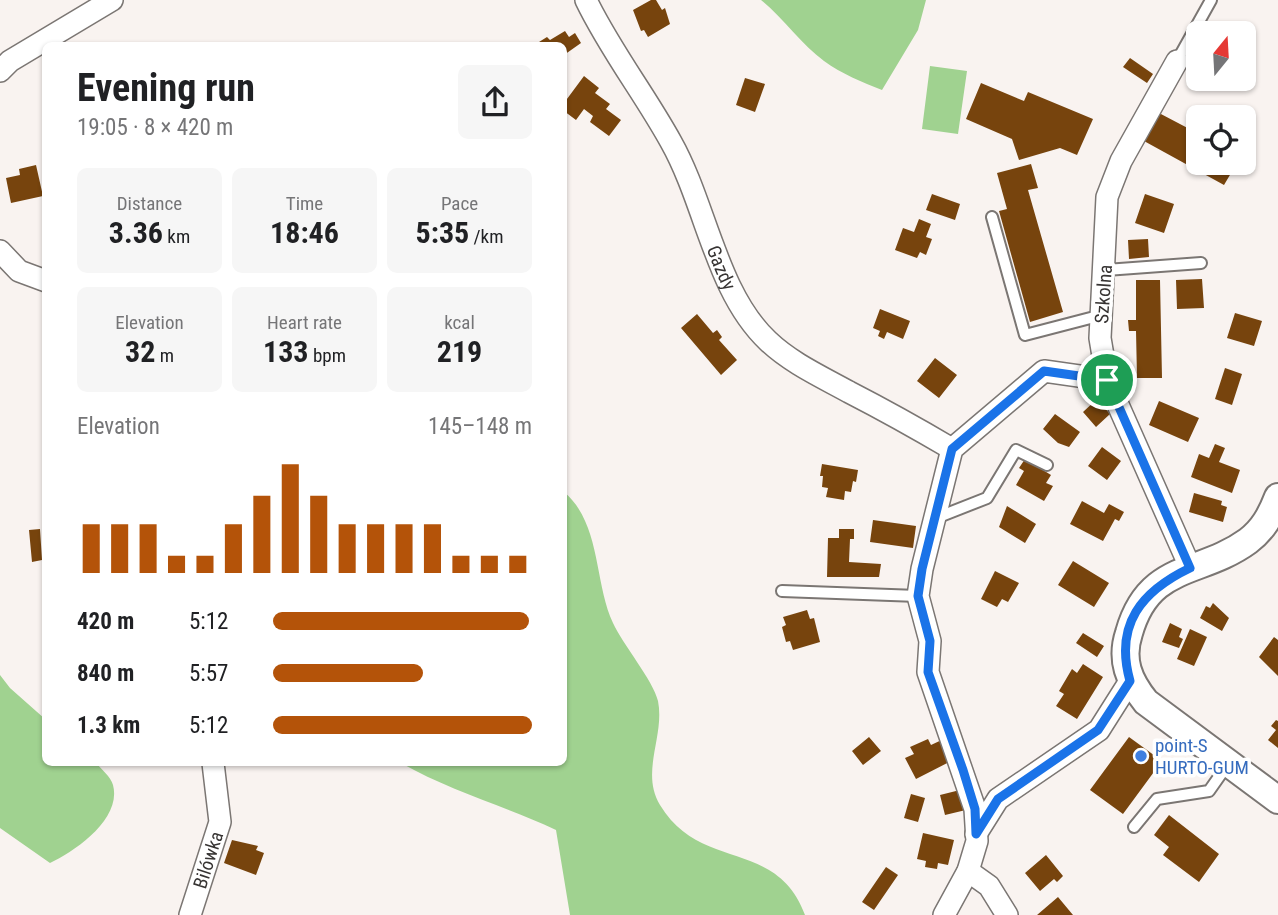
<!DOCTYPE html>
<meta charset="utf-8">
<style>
:root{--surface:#fff;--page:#f6f6f6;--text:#202124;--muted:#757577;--accent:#b45309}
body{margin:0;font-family:"Roboto Condensed",sans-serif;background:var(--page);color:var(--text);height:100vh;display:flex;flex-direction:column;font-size:26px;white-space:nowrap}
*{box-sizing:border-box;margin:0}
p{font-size:23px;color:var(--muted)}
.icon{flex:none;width:38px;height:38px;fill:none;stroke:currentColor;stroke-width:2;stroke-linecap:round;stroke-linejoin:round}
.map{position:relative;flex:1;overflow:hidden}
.sheet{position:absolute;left:42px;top:42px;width:525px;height:724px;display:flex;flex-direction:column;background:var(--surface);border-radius:10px;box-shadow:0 2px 5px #0004}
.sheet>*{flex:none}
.needle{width:46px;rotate:18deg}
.tools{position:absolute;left:1186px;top:21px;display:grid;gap:14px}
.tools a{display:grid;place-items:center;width:70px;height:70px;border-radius:10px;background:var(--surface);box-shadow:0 2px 5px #0004;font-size:35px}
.pin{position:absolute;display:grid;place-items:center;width:60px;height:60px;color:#fff;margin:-30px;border:4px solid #fff;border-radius:50%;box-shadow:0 2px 7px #0007}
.round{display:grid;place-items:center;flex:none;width:74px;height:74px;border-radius:10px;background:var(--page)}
.overview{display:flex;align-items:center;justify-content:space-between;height:119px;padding:0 35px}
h1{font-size:38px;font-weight:700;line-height:52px}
.stats{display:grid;grid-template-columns:repeat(3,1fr);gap:10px;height:119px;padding:7px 35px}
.stats div{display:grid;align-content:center;border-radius:10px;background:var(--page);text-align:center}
.stats b{font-size:30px;font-weight:700}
.stats small{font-size:19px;font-weight:400}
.stats p{font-size:19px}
.chart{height:196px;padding:14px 35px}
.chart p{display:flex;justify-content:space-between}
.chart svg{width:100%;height:126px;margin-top:7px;stroke:var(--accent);stroke-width:6}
ul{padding:0 35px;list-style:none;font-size:23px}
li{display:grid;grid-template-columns:112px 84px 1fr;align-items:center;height:52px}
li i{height:18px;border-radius:9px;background:var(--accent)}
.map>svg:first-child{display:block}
</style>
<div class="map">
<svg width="1278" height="915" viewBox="0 0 1278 915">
<rect width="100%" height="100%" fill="#f9f3f0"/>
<path fill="#a0d290" d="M761 0H926L918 30 882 90C862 82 842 74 824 61 802 45 783 18 761 0Z
M930 66 967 71 958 134 922 129Z
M564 492C601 523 594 582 613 623 623 645 653 680 658 701 665 736 640 772 660 805 700 872 777 838 805 915H570L556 830C505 806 450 791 401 763H564Z
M0 675 10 688 45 719 46 763H96C101 769 111 777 113 785 122 819 75 851 50 863L0 828Z"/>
<path fill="#77440d" d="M651 0H656L662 10 665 8 670 24 648 37 644 30 641 31 633 10Z
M565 31 569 37 575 33 581 43 564 55V46H540L539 42 547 37 550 40Z
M1130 58 1153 74 1147 83 1123 67Z
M584 76 599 88 595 93 610 104 606 109 621 120 609 136 590 122 593 116 584 109 576 120 564 111V103Z
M745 78 765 84 755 112 736 105Z
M981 83 1024 101 1028 92 1093 119 1077 155 1060 148 1019 160 1012 139 966 119Z
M1159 113 1199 134V163H1237L1224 185 1144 141Z
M1031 164 1038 188 1028 190 1063 312 1030 322 999 211 1007 209 997 173Z
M36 165 43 196 11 203 6 178 20 175 19 169Z
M932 194 960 204 955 220 926 210Z
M1145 194 1174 204 1164 233 1135 223Z
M919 219 931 224 926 237 932 239 926 255 920 252 917 258 895 250 903 228 914 232Z
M1148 239 1149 257 1129 259 1128 240Z
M1202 279 1204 308 1177 309 1176 280Z
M1136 280H1160L1162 378H1137L1136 331H1129L1128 320H1136Z
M880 309 910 321 903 339 887 332 884 339 878 336 880 331 873 328Z
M1235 313 1262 321 1254 346 1227 338Z
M697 314 713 333 717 330 722 337 719 340 737 360 721 375 681 328Z
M935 358 957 375 939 398 917 381Z
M1225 368 1242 374 1232 405 1215 399Z
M1097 399 1110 414 1096 427 1083 412Z
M1159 401 1199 418 1188 442 1149 425Z
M1055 414 1080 432 1069 447 1058 443 1043 429Z
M1215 444 1225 448 1219 462 1240 470 1232 493 1191 477 1199 454 1209 458Z
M1102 447 1121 461 1107 480 1088 466Z
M1025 459 1051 475 1046 483 1053 486 1044 501 1016 485 1024 471 1019 468Z
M822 464 858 470 856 482 853 481 851 492 845 491 844 500 826 497 828 488 822 487 823 476H820Z
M1194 493 1222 501 1221 505 1227 507 1223 522 1189 512Z
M1082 501 1104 513 1109 504 1124 512 1119 521 1115 519 1103 541 1070 524Z
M1007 506 1036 524 1025 543 999 527Z
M873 520 916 526 913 548 870 542Z
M40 529 42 560 32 562 29 530Z
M839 529H854V539H850L849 562 881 564 879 577H827L828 538H839Z
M1073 561 1109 583 1094 607 1058 585Z
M995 571 1019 583 1008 602 1002 599 997 607 981 599Z
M1213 603 1229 618 1222 631 1200 618 1206 606 1210 608Z
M807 610 810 619 814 618 820 642 793 650 790 641 786 642 782 627 786 625 783 617Z
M1170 623 1182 629 1179 637 1183 639 1179 648 1162 642Z
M1190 629 1207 637 1194 666 1177 659Z
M1083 633 1104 646 1097 657 1076 643Z
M1274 637 1278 640V676L1259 657Z
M1083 664 1103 677 1077 719 1056 706 1064 694 1059 691 1072 669 1077 673Z
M1276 720 1278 721V748L1268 740 1276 730 1271 726Z
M869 737 881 751 863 765 852 751Z
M948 737 959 757 916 779 905 758 914 754 910 747 928 739 931 745Z
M1129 737 1162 761 1123 814 1090 790Z
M964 789 970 809 945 815 940 795Z
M911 794 925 798 918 822 904 818Z
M1169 815 1219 854 1199 882 1163 855 1169 847 1154 835Z
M923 833 954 840 948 865 938 863 937 869 925 867 926 861 917 859Z
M232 840 258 846 256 850 264 853 256 875 224 863Z
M1046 855 1063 876 1057 882 1054 879 1040 891 1025 873Z
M886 867 898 875 874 910 862 902Z
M1058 897 1073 915H1037Z"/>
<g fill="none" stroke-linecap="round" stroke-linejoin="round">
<g stroke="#7b7673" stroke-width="14">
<path id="service" d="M1177 61 1211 0
M992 217 1025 335 1102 315
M1106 270 1201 263
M936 518 987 498 1016 450 1047 465
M782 591 918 596
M1134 827 1157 799 1209 791 1228 764"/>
</g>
<g stroke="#7b7673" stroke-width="24">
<g id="minor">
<path id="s1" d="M586 0C610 50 644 93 671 142 706 204 716 292 768 341 791 363 822 377 849 392 884 410 918 429 952 449"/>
<path d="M1177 61 1121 161 1107 197 1100 338 1107 380 1190 567"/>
<path d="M0 71 10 61 112 0"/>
<path d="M0 251 19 271 46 281"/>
<path d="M976 834 998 799 1099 730 1130 681"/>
<path d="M968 871 989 886 1007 915"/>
<path id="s2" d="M190 915 220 822 213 763"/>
<path d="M944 915 968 871 977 841 975 809 928 672 930 641 918 596 922 569 952 449 1044 371 1107 380"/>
</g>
</g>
<g stroke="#7b7673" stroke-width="30">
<path id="tertiary" d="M1278 497C1271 515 1263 530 1248 541 1200 576 1149 562 1129 633 1120 660 1129 681 1146 702L1278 800"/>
</g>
<use href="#service" stroke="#fff" stroke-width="10"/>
<use href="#minor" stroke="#fff" stroke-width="21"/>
<use href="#tertiary" stroke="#fff" stroke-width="26"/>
</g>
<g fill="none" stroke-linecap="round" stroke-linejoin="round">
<g stroke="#fff" stroke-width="14">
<path id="route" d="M1044 371 1107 380 1190 568C1142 591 1114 624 1130 681L1098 730 998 799 976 834 975 809 963 770 928 672 930 641 918 596 922 569 952 449Z"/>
</g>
<use href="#route" stroke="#1a73e8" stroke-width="9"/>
</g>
<circle fill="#3f7fe0" stroke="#fff" stroke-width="2.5" cx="1141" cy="756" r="7"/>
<g text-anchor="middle" stroke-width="7" stroke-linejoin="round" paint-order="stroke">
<g font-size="19" fill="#373433" stroke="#fff">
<text dy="7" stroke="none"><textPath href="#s1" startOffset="301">Gazdy</textPath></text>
<text transform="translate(1103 294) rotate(-86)" y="7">Szkolna</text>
<text dy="7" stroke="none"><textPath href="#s2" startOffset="58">Bilówka</textPath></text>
</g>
<g font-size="19" fill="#366cbe" stroke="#fff" text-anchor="start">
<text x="1155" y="752">point-S<tspan x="1155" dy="22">HURTO-GUM</tspan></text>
</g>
</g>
</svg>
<div class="tools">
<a><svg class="needle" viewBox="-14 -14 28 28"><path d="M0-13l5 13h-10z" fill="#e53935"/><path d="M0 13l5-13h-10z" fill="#757577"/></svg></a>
<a><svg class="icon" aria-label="locate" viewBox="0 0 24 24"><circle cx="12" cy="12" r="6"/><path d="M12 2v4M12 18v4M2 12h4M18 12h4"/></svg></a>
</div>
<div class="pin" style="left:1107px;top:380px;background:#1e9e55"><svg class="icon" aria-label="arrive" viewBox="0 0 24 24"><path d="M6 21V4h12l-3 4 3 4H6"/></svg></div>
<section class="sheet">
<div class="overview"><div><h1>Evening run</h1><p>19:05 · 8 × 420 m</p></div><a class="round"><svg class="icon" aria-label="share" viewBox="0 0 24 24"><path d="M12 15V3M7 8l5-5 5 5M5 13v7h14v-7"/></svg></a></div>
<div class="stats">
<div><p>Distance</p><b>3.36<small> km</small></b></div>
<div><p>Time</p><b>18:46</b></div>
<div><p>Pace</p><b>5:35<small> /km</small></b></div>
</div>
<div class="stats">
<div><p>Elevation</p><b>32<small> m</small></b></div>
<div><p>Heart rate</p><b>133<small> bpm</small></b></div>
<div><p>kcal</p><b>219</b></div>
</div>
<div class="chart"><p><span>Elevation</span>145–148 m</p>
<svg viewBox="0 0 160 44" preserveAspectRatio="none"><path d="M5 44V27M15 44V27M25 44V27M35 44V38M45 44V38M55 44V27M65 44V17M75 44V6M85 44V17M95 44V27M105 44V27M115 44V27M125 44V27M135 44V38M145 44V38M155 44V38"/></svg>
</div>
<ul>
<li><b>420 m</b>5:12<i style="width:99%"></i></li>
<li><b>840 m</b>5:57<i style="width:58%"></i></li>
<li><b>1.3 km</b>5:12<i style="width:100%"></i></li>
</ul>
</section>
</div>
